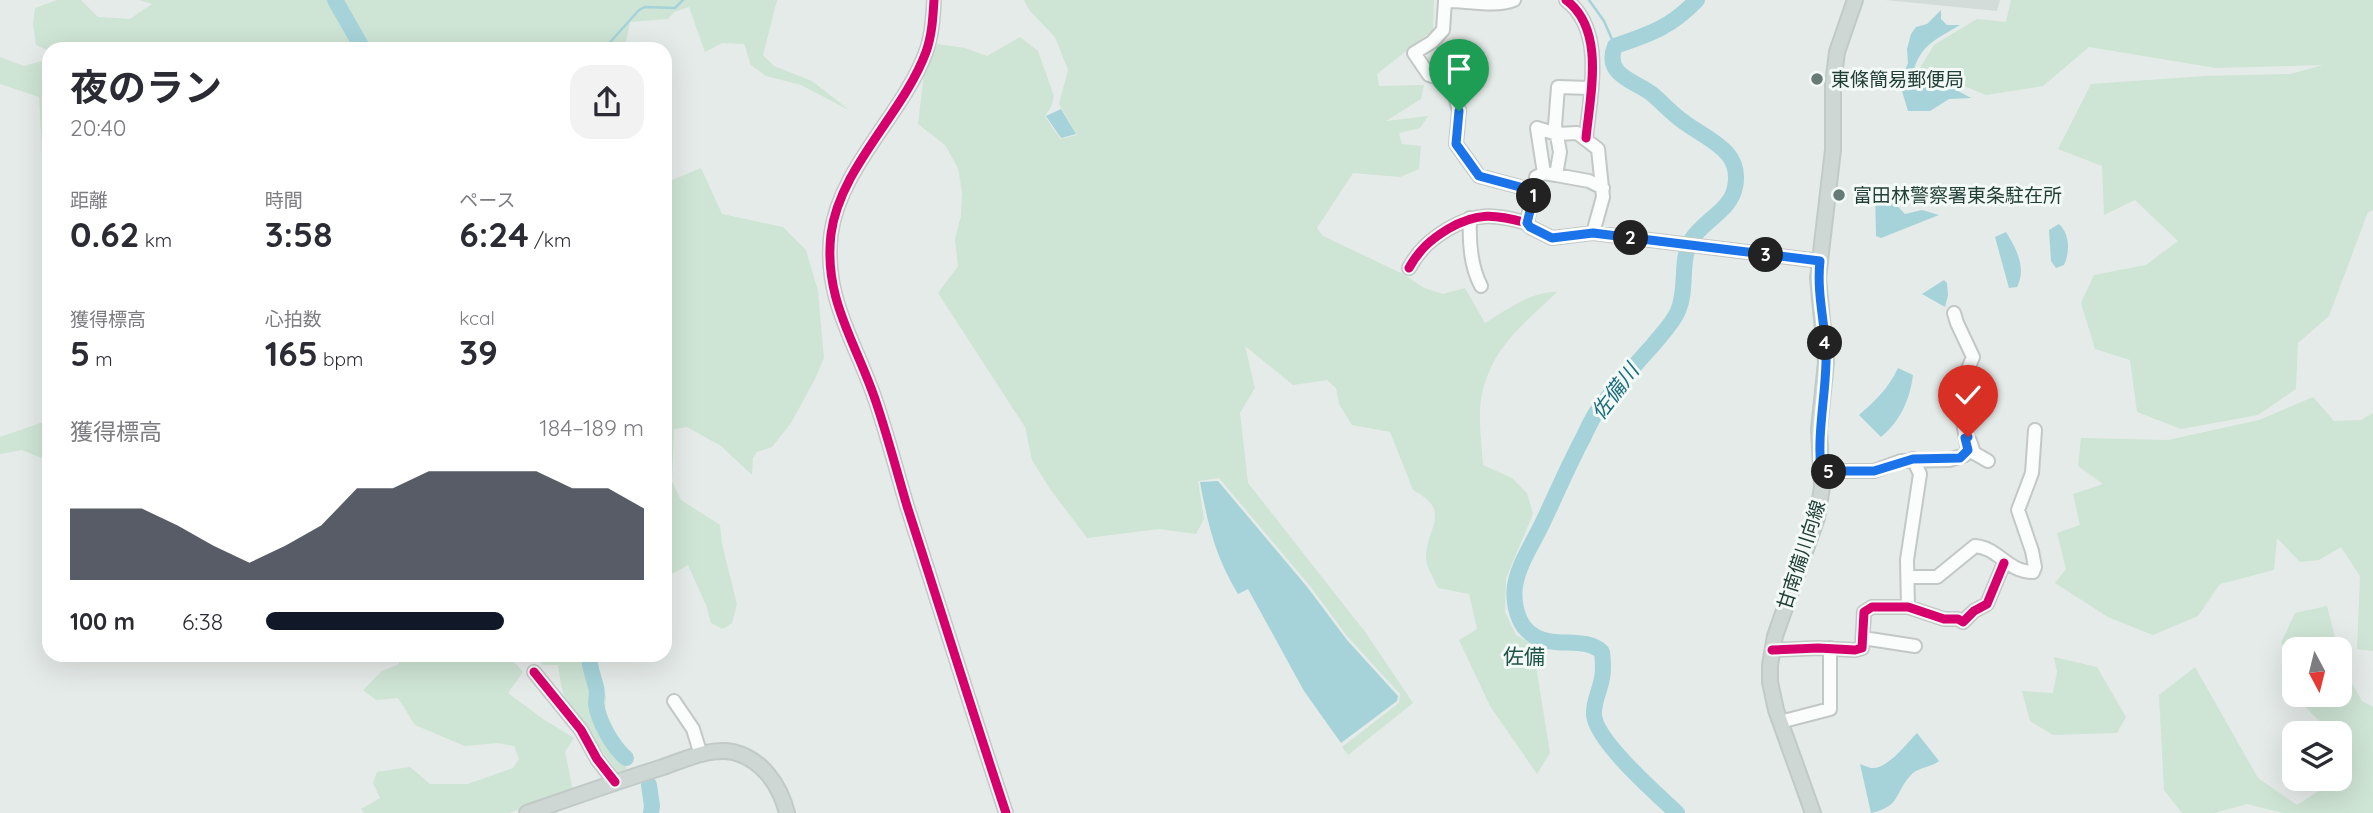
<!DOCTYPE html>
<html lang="ja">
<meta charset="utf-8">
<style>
:root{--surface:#fff;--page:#f2f2f3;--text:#2b2b33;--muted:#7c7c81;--accent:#111827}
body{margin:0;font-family:Quicksand,"Noto Sans JP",sans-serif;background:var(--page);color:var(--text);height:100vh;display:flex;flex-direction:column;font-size:26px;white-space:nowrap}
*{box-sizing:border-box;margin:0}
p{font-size:23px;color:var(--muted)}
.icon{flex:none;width:38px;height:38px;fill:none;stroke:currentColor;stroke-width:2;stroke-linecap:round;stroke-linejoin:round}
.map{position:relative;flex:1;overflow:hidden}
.panel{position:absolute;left:42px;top:42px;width:630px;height:620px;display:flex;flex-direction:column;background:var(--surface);border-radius:21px;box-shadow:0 7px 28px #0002}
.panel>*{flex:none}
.needle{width:46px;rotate:173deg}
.tools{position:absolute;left:2282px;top:637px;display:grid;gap:14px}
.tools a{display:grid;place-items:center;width:70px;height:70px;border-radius:14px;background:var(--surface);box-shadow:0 7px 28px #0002;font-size:35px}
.pin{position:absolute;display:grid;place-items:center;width:60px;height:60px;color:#fff;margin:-72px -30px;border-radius:50% 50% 50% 0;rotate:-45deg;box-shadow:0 0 7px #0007}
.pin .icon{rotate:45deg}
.km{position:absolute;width:35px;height:35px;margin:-18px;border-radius:50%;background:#222;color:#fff;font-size:19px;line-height:35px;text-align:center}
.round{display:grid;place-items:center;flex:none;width:74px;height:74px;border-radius:21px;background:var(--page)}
.overview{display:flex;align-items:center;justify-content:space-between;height:119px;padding:0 28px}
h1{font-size:38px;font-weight:700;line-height:52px}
.figures{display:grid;grid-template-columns:repeat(3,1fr);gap:10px;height:119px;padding:7px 28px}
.figures div{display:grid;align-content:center}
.figures b{font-size:35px;font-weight:700}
.figures small{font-size:19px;font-weight:400}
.figures p{font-size:19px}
.chart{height:196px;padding:14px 28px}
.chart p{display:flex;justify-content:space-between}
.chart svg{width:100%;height:126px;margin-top:7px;fill:var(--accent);opacity:.7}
ul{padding:0 28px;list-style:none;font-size:23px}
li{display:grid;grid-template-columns:112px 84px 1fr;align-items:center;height:52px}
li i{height:18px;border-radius:9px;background:var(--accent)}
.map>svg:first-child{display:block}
</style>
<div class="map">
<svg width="2373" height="813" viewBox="0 0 2373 813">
<rect width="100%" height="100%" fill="#e5ebe8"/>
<path fill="#d3dcd8" d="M1885 0H2000L1997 11Z"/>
<path fill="#cee4d4" d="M57 0H81L98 17 130 19 152 4 139 0H777L763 55 774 66 812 81 849 110 801 85 766 76 751 65 744 44 722 43 705 52 689 7 674 12 668 19 630 22 626 42 612 49H49V51L36 45 33 24 35 8Z
M1024 0H1434L1433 30 1377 74 1379 86 1424 85 1421 99 1386 121 1428 116 1420 128 1399 133 1402 144 1421 146 1419 169 1400 177 1353 173 1317 228 1323 236 1403 274 1424 288 1443 294 1465 288 1485 323C1507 310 1531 291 1557 292 1522 326 1490 348 1481 400 1478 420 1482 445 1483 465L1512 478 1527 493 1533 514 1506 578 1505 612 1516 635 1536 646 1544 654 1536 666 1550 753 1537 774 1490 706 1459 640 1477 629 1469 594 1438 588C1434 579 1426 566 1426 557 1427 525 1453 512 1413 490L1390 432 1352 425 1339 404 1336 388 1327 380 1293 385 1245 346 1255 388 1240 413 1248 483 1366 633 1413 703 1348 755 1342 747 1399 703 1400 694 1347 636 1310 586 1219 478 1198 481 1204 519 1196 534 1159 529 1087 538 1050 489 1032 460 1025 427 938 293 958 266 955 239 961 216 962 192 958 168 945 145 918 124 925 66 937 44 965 48 987 56 1020 37 1038 51 1054 96 1051 107 1045 116 1060 139 1077 135 1059 104 1068 70 1055 37 1030 11Z
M2011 0H2373V210L2368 212 2329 316 2298 343 2296 389 2258 415 2181 429 2137 412 2130 360 2095 349 2081 303 2094 275 2146 265 2178 241 2135 200 2104 215 2102 166 2058 149 2091 84 2205 76 2290 74 2323 65 2216 68 2089 47 2043 86 1986 95 1920 68 1934 45 1977 19 2006 22Z
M0 57 24 66 49 59V147L42 150 39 97 0 84Z
M701 168 722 214 783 227 806 250 818 291 824 358 815 379 791 423 772 447 757 452 753 458 752 475 721 446 687 427 674 429 672 482 681 500 720 525 722 544 737 604 732 623 723 629 711 623 706 605 688 565 672 574 665 567V183Z
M2313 397 2334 421 2361 420 2373 413V651L2357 649 2360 576 2341 547 2319 560 2300 562 2277 538 2274 570 2220 584 2198 616 2153 635 2108 617 2055 583 2066 569 2057 533 2080 525 2073 494 2103 484 2078 466 2081 438 2168 440 2259 420Z
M49 420V461L22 450 0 454V437Z
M2327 606 2338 649H2294V661L2281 643 2295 613Z
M398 655H511V658L523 672 508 693 543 719 574 738 565 752 573 791 509 813H364L361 809 380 798 373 783 377 772 410 767 430 784H468L513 768 519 759 514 746 498 743 465 746 415 725 398 698 376 700 363 690 382 671 399 664Z
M537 655H593L595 673 606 697 604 724 621 752 627 770 618 772 566 703 561 685 558 665H542Z
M2340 655 2345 671 2362 701 2373 707V813H2283L2247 804 2214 813H2182L2164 790 2159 695 2195 667 2258 778 2297 805 2320 790 2329 779H2340V766L2344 760 2340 755V733H2325L2322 724 2289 690 2294 680V695H2340Z
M2054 657 2097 667 2126 717 2117 733 2053 735 2030 721 2022 691 2053 693 2057 672Z"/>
<path fill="#a5d3d9" d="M1941 10V19L1947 25H1960C1939 38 1922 43 1914 69L1927 83 1949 86 1971 98 1949 99 1930 111H1908L1902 91V77L1908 63 1907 49 1911 34 1916 27 1927 24Z
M1061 109 1076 134 1061 138 1046 116Z
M1875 188 1889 197 1905 214 1922 210 1939 215 1881 238 1876 236Z
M2059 224C2070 234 2070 252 2064 265L2056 268 2051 261 2049 230Z
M2006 232C2016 248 2027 268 2017 287L2009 288 1995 237Z
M1944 280 1947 283 1948 295 1945 307 1922 294Z
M1898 368 1913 375C1910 399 1900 422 1881 437L1859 415C1876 400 1888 389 1898 368Z
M1218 481 1308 588 1347 640 1398 696 1397 701 1341 743 1304 691 1248 589 1238 594C1215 556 1208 525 1200 482Z
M1917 733 1939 761C1930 768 1917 767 1910 776 1894 794 1901 806 1871 813L1860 764C1863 765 1867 767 1871 768 1887 770 1906 744 1917 733Z"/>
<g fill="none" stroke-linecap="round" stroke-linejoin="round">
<path stroke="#a5d3d9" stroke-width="2.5" d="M1589 0 1604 21 1615 46
M604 49 639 10 645 7 675 8 683 0"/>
<path stroke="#a5d3d9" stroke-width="16" d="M335 0 363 49
M589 654C589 667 593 675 596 687 598 693 596 698 596 704 599 722 612 746 626 758
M649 785 652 806 651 813
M1677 813C1657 794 1596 741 1594 715 1593 702 1600 691 1602 678 1604 669 1603 661 1602 652 1582 633 1546 654 1524 627 1516 616 1513 599 1515 586 1518 565 1533 543 1542 524 1556 495 1568 466 1583 438 1588 428 1592 418 1598 410 1615 387 1634 366 1653 345 1661 335 1673 323 1678 311 1688 288 1679 260 1692 239 1704 220 1731 210 1735 187 1743 150 1706 139 1684 122 1672 114 1663 103 1652 94 1636 81 1603 76 1615 46 1650 34 1670 28 1697 0"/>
<g stroke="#c2c8c5" stroke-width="16">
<path id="minor" d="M934 0C933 17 932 35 926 52 903 114 840 167 831 234 823 301 858 345 877 405 888 438 897 472 907 506 940 608 972 711 1006 813
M1514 0C1493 8 1467 0 1445 1L1443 30 1432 42 1414 53 1429 75 1443 79 1453 88 1459 111 1456 144 1479 176 1535 191
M1566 0C1606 30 1590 95 1586 138
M1544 173 1537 128 1557 134 1577 133 1598 149 1603 197 1593 233
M1556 175 1589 181 1603 188
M1470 218C1469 241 1470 265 1481 286
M1527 223 1536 177 1544 173 1556 175 1560 152 1555 126 1558 87 1590 88
M1409 268C1419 250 1430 240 1448 229 1477 212 1495 214 1527 223L1530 227 1552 238 1593 233 1820 261
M1970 441 1974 453 1988 461
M1821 471H1874L1901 461 1949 460 1965 455 1968 450C1961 410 1955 396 1973 357L1957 323 1954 313
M1908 577H1937L1975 546C1999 548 2007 572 2033 572L2035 567 2032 551 2018 510 2032 473 2035 430
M1908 607 1907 560 1920 474 1913 459
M1863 638 1915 646
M1772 650 1818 648 1855 650 1862 648 1864 612 1872 607H1908L1944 619H1958L1963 622 1974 611 1987 604 2004 563
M534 672 581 730 597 759 615 782
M674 701 693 729 701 755
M1780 722 1830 709V648"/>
</g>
<g stroke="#c1cac7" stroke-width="18">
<path id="major" d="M527 813C571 798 615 782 660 768 682 761 709 747 733 752 762 759 780 785 787 813
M1813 813 1776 710 1770 682V665L1775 636 1817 518 1822 487 1819 429 1826 362 1818 278 1833 150V84L1837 52 1855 0"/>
</g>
<use href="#minor" stroke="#fbfcfc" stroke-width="12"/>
<use href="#major" stroke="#ced7d4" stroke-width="14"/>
<g stroke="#f3f9f6" stroke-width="13">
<path id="cycleway" d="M934 0C933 17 932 35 926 52 903 114 840 167 831 234 823 301 858 345 877 405 888 438 897 472 907 506 940 608 972 711 1006 813
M1566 0C1606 30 1590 95 1586 138
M1409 268C1419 250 1430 240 1448 229 1477 212 1495 214 1527 223L1530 227 1552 238 1593 233 1820 261
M1772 650 1818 648 1855 650 1862 648 1864 612 1872 607H1908L1944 619H1958L1963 622 1974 611 1987 604 2004 563
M534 672 581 730 597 759 615 782"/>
</g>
<use href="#cycleway" stroke="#d6006c" stroke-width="9"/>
</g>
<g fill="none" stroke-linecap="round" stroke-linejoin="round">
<g stroke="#fff" stroke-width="14">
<path id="route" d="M1459 111 1456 144 1479 176 1535 191 1527 223 1530 227 1552 238 1593 233 1820 261C1816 296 1827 329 1826 363 1825 400 1817 434 1821 471H1874L1913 459 1960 458 1968 450 1965 438 1968 437"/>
</g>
<use href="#route" stroke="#1a73e8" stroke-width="9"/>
</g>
<g fill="#667b75" stroke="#f3f9f6" stroke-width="2.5">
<circle cx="1817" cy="79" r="7"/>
<circle cx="1839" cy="195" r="7"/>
</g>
<g text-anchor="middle" stroke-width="6" stroke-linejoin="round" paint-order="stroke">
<g font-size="19" fill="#223f37" stroke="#f3f9f6" text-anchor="start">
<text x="1831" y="86">東條簡易郵便局</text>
<text x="1853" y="202">富田林警察署東条駐在所</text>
</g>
<g font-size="19" fill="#223f37" stroke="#f3f9f6">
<text transform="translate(1801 555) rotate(-72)" y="7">甘南備川向線</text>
</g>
<g font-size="21" font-style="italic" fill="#1a6d7d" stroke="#f3f9f6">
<text transform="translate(1615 392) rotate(-53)" y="7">佐備川</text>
</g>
<g font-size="21" fill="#1d5244" stroke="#f3f9f6">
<text x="1524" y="664">佐備</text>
</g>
</g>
</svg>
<div class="tools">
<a><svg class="needle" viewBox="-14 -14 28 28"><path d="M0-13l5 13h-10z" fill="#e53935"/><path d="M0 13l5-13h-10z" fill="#7c7c81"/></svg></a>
<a><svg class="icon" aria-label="layers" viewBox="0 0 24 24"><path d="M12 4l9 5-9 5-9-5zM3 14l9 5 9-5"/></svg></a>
</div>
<div class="pin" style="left:1459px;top:111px;background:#1e9e55"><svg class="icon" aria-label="arrive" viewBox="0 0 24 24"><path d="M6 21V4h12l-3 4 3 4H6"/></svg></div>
<div class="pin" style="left:1968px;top:437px;background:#d93025"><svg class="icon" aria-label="check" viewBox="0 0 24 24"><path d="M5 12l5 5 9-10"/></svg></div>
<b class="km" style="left:1534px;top:196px">1</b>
<b class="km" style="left:1631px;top:238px">2</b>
<b class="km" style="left:1766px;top:255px">3</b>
<b class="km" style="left:1825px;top:343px">4</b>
<b class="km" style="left:1829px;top:472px">5</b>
<section class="panel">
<div class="overview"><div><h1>夜のラン</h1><p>20:40</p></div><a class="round"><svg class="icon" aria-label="share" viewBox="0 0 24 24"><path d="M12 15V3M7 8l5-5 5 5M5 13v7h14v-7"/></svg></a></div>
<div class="figures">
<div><p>距離</p><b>0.62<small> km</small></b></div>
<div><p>時間</p><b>3:58</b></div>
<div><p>ペース</p><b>6:24<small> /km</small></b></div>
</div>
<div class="figures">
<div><p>獲得標高</p><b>5<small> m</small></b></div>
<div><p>心拍数</p><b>165<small> bpm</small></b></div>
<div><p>kcal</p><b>39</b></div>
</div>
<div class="chart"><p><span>獲得標高</span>184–189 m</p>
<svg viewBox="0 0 160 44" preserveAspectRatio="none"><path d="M0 44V19L10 19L20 19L30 25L40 32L50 38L60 32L70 25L80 12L90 12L100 6L110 6L120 6L130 6L140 12L150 12L160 19V44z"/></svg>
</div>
<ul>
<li><b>100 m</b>6:38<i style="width:63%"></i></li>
</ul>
</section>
</div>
